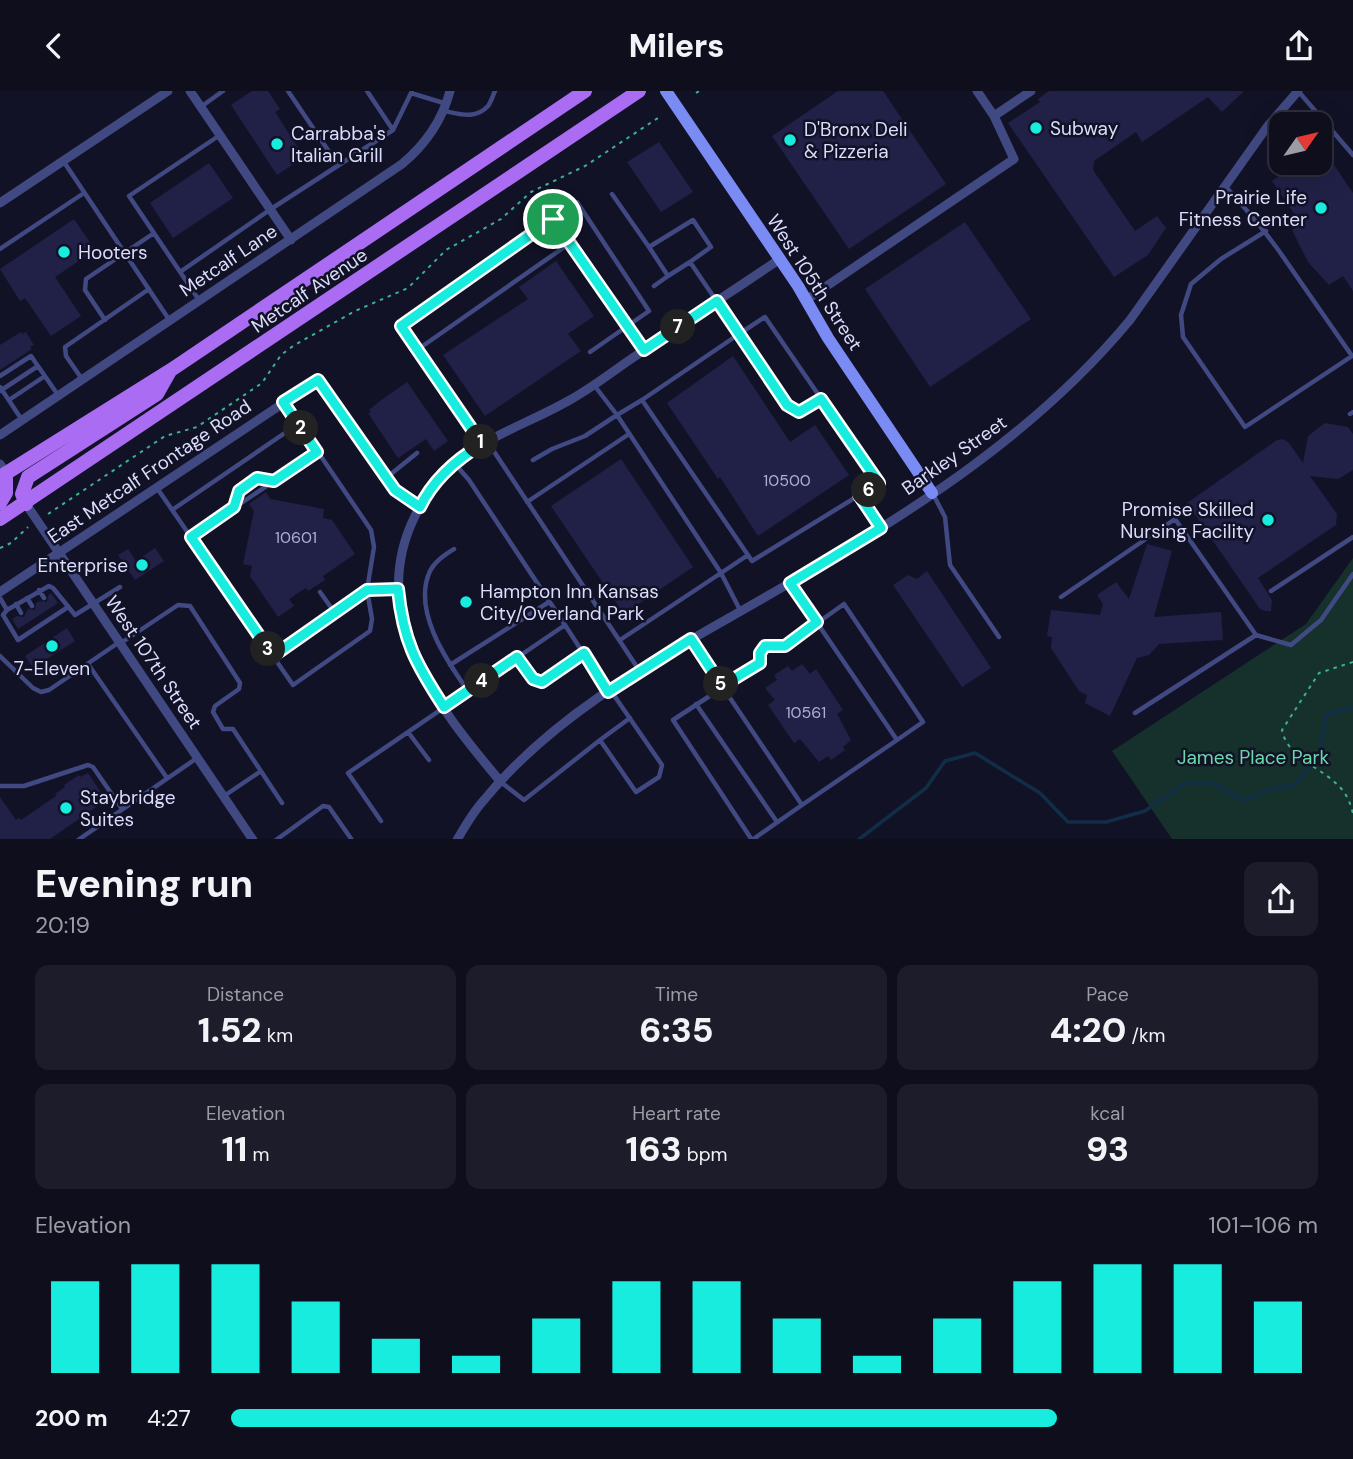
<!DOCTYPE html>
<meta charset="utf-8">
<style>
:root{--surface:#0e0e1d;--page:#1c1c2a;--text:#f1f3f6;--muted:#9b9ca4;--line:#2e2e3b;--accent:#18ecde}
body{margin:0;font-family:"DM Sans",sans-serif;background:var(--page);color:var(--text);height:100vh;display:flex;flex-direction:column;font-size:26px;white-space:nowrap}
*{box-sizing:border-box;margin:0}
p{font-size:23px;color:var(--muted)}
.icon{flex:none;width:38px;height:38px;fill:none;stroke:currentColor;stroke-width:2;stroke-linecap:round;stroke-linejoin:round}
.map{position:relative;height:748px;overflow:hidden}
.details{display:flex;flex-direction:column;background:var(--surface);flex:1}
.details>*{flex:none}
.needle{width:46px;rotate:56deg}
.tools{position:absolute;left:1269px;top:21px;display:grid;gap:14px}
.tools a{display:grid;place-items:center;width:63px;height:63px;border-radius:14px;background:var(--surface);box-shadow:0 7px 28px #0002,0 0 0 2px var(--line);font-size:35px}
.pin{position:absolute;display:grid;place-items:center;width:60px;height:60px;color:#fff;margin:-30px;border:4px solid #fff;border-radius:50%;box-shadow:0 2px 7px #0007}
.km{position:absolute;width:35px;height:35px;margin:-18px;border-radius:50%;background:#222;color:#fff;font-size:19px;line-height:35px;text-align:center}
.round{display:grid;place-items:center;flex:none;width:74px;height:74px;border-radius:14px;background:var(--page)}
.summary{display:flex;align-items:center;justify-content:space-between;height:119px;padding:0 35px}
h1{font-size:38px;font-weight:800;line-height:52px}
.stats{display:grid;grid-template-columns:repeat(3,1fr);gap:10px;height:119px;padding:7px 35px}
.stats div{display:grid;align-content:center;border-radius:14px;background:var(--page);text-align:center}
.stats b{font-size:35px;font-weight:800}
.stats small{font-size:19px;font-weight:400}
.stats p{font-size:19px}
.chart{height:196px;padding:14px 35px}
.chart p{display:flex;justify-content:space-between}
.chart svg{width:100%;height:126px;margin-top:7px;stroke:var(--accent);stroke-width:6}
ul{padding:0 35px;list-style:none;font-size:23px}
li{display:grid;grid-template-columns:112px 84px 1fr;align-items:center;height:52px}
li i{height:18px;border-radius:9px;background:var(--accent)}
header{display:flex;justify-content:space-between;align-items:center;height:91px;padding:0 35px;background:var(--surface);font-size:32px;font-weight:800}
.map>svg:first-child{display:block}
</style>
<header><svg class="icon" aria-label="back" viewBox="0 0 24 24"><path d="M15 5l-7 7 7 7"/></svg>Milers<svg class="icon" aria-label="share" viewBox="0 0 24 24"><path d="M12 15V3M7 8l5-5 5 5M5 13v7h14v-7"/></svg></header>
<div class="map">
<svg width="1353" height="749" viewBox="0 0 1353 749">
<rect width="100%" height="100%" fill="#121227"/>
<path fill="#16312b" d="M1353 467V748H1172L1112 660 1306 533Z"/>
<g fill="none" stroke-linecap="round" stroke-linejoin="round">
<path stroke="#112e47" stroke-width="3.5" d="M858 749 926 697 945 670 975 662 1040 702 1068 731H1106L1145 720 1185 692H1213L1244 710 1265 700 1296 693 1320 662 1326 624 1353 616"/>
</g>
<path fill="#212047" d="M252 0H268L280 18 275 21 304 66 277 84 231 14Z
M838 0H883L946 93 849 158 772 45Z
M1049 0H1244L1222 21 1208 6 1142 51 1136 41 1094 70 1093 79 1135 140 1157 125 1166 137 1148 164 1114 186 1008 32 1040 11 1038 8Z
M659 51 693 101 661 121 627 71Z
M1328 65 1353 102V200L1343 185 1329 194 1308 171 1292 139 1301 133 1272 90 1298 72H1303L1308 79Z
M209 72 233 107 173 147 150 112Z
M74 128 95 159 55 186 81 225 51 245 25 207 20 210 0 178Z
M965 131 1031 228 930 296 865 198Z
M556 170 594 225 568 243 581 260 485 325 443 264 528 208 519 196Z
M21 241 22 243 26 241 34 254 30 256 32 258 0 279V254Z
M733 265 790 351 815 334 849 384 758 445 720 386 718 388 667 312Z
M407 291 448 350 434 360 426 348 398 367 368 322 371 321 369 319 380 310Z
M1325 332 1348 336 1353 343V379L1338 388 1310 385 1337 423 1336 434 1258 487 1272 509 1271 520H1265L1260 518 1187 412 1277 349 1283 348 1289 352 1303 372 1308 345Z
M621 368 693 476 624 523 551 415Z
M266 401 270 408 324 418 323 427 332 429 355 463 323 485 325 489 308 500 306 497 289 508 294 515 278 526 250 485 252 475 243 473 254 420 249 413Z
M1147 453 1172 460 1154 526 1221 521 1223 549 1159 553 1149 564 1137 567 1110 625 1085 612 1087 604 1079 600 1051 557 1052 546 1047 545 1051 519 1100 524 1103 513 1097 504 1116 491 1129 508Z
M155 457 164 470 135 489 118 464 128 458 136 470Z
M927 480 991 577 962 596 893 494 908 484 917 488Z
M51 502 58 512 18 538 12 528 17 525 24 526 28 518 35 519 36 512 40 510 47 511 48 505Z
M67 537 75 550 33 577 25 565Z
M802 573 810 583 816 578 843 619 837 623 851 649 843 656 845 659 831 669 828 665 819 671 800 648 794 652 768 614 775 609 765 597 777 589 774 584 788 575 792 580Z
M88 682 104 706 97 711 99 714 50 748H0V706L16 729 19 727 21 729 56 705 55 703 65 696 64 694 79 684 80 686Z"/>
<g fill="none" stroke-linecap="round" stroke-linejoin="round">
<path stroke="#3bb196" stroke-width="2" stroke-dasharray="3.5 5" stroke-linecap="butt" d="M696 2 699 0
M48 423 165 345 197 336 262 292 281 264 293 255 355 220 408 197 446 159 501 128 531 101 585 75 658 27
M0 457 11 452 28 436
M1353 571 1319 582 1282 639C1288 671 1333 679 1347 706 1350 711 1351 717 1353 722"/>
<path stroke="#414982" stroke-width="4.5" d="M288 0 338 74
M367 0 393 39
M1299 1 1353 64
M411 2 447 13
M202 15 223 0
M444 20C460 23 475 29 488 15 491 11 493 4 495 0
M64 71 170 230
M1226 96C1249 121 1267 142 1286 170L1352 265 1245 336 1183 246 1181 224 1191 193 1221 168 1266 140
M612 103 649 156
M553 128 643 258
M0 158 84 102
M690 171 668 185 649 156 693 129 711 156 690 171 739 243 765 226 879 392 752 470 642 309 739 243 787 314 799 321 821 308
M180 181 271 118 393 39 412 0
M654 195 668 185
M199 209 129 105 220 44
M105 229 85 199 86 188 154 142
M417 259 570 152
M0 285 31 265 58 304
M82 288 66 265 65 256 149 198
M318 290 395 399 419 415
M594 294 617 324 642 309
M0 296 22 329
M0 300 38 275
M9 309 45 285
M1350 323 1353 321
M487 350 639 579
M482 352 401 235 577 111 649 220 590 261
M533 369 552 358 585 345 617 324 721 482 620 549
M455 373 469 389 565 534
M386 387 417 362
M157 397 293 594 370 540 372 528 367 499 374 456 371 439 284 311
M933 403 945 426 950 474 999 546
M859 404 880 436
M527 411 629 343
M235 415 239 400 257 387 273 390
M172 419 298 333
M191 446 317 361
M454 458C445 464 435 470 430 480 412 519 446 569 468 600
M39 499 44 507
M1271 500 1353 446
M320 501 335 522
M1061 506 1175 428 1256 544 1291 554 1321 529 1353 483
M0 507 7 519 49 495 53 497 75 524 120 496
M27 507 32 515
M16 513 21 522
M7 519 3 524 18 549 68 516
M740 519 721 482 748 464
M691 549 802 714 897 649 790 492
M121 552 178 514 190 515 240 592 239 598 215 615 213 621 223 638H233L282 712
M0 565 33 597 41 601 49 599 118 552
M273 565 367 499 397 498
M517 566 533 588 542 591 584 562
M88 573 167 687
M450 574 549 511
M611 600 662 674 659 686 636 701 600 649 630 627
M696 613 777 731
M1135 622 1256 544
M408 641 429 669
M502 692 524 709 600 649
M0 695H24L88 674 93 676 122 718
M224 705 261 680
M381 730 348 682 565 534 607 599
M78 749 197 667
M276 749 323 715 329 716 352 749
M752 749 673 629 760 572V562L765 555H785L844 513 923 631 897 649
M752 749 802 714"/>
<path stroke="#414982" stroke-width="9" d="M190 0 291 149
M994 25 1031 0
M0 112 168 0
M806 209 1014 68 994 25 977 0
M0 344 402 73C426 53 442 30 450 0
M0 373 6 382
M26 413 253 749
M0 501 318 289
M500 690C438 616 365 526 415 425 425 405 438 385 456 371 490 344 531 331 568 310 594 296 618 276 643 260 688 229 734 199 780 168
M457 749C465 735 473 721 484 709 565 610 685 554 793 490 917 418 1038 340 1130 229L1267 36 1298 0"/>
<path stroke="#7b8bf4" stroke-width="12" d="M666 0 798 195 828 247 932 402"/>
<path stroke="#aa6cf3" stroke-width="14" d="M0 386 171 279 585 0
M0 412 6 402V382
M26 413 22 403 28 386 157 303 170 280
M0 428 639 0"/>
</g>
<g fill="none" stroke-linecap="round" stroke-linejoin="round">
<g stroke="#fff" stroke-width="14">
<path id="route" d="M553 128 644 259 717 210 787 314 799 321 821 308 879 392 859 404 881 437 790 492 817 531 785 555H765L760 562V572L722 595 691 548 608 601 584 562 542 591 533 588 517 566 444 616C416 573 403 550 398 498L367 499 273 565 191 446 234 416 239 400 257 387 274 390 317 361 283 311 318 289 395 399 420 416C433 389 457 368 482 353L401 235Z"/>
</g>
<use href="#route" stroke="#18ecde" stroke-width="9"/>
</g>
<g fill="#18ecde" stroke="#121227" stroke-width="2.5">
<circle cx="1036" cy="37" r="7"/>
<circle cx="790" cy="49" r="7"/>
<circle cx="277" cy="53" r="7"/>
<circle cx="1321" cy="117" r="7"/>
<circle cx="64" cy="161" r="7"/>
<circle cx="1268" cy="429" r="7"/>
<circle cx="142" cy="474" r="7"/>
<circle cx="466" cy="511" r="7"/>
<circle cx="52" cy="555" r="7"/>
<circle cx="66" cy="717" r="7"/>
</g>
<g text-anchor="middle" stroke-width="5" stroke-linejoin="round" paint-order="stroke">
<g font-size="16" fill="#adaecf">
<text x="787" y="395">10500</text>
<text x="296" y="452">10601</text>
<text x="806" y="627">10561</text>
</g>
<g font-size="19" fill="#dcddfc" stroke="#121227" text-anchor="start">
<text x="1050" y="44">Subway</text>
<text x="804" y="45">D'Bronx Deli<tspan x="804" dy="22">&amp; Pizzeria</tspan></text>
<text x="291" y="49">Carrabba's<tspan x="291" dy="22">Italian Grill</tspan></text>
<text x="1307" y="113" text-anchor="end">Prairie Life<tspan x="1307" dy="22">Fitness Center</tspan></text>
<text x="78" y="168">Hooters</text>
<text x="1254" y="425" text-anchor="end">Promise Skilled<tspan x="1254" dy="22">Nursing Facility</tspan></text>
<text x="128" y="481" text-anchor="end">Enterprise</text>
<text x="480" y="507">Hampton Inn Kansas<tspan x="480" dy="22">City/Overland Park</tspan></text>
<text x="52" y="584" text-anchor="middle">7-Eleven</text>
<text x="80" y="713">Staybridge<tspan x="80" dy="22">Suites</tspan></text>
</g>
<g font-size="19" fill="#dcddfc" stroke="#121227">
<text transform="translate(228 169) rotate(-34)" y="7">Metcalf Lane</text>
<text transform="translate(815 191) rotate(57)" y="7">West 105th Street</text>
<text transform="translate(309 199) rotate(-34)" y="7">Metcalf Avenue</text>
<text transform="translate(954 364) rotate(-35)" y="7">Barkley Street</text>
<text transform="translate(149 380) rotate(-34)" y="7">East Metcalf Frontage Road</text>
<text transform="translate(154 571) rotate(56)" y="7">West 107th Street</text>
</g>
<g font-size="19" fill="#6dd7ab" stroke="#121227">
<text x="1253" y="673">James Place Park</text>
</g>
</g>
</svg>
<div class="tools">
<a><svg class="needle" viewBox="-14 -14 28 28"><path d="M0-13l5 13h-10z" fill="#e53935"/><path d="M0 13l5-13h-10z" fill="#9b9ca4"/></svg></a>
</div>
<div class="pin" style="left:553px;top:128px;background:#1e9e55"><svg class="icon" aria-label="arrive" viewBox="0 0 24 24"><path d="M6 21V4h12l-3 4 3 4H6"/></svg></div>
<b class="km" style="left:481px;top:351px">1</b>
<b class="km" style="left:301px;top:337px">2</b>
<b class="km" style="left:268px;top:558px">3</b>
<b class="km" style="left:482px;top:590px">4</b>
<b class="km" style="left:721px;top:593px">5</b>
<b class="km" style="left:869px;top:399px">6</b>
<b class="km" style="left:678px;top:236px">7</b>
</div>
<section class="details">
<div class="summary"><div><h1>Evening run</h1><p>20:19</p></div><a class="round"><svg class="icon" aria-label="share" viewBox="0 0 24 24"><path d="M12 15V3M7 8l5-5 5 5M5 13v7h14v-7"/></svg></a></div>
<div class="stats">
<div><p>Distance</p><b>1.52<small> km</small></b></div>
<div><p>Time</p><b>6:35</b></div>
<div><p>Pace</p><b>4:20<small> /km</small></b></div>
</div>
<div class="stats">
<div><p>Elevation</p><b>11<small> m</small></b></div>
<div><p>Heart rate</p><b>163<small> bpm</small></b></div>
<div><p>kcal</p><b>93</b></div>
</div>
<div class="chart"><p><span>Elevation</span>101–106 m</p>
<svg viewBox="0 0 160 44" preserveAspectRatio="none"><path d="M5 44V12M15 44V6M25 44V6M35 44V19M45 44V32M55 44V38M65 44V25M75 44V12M85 44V12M95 44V25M105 44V38M115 44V25M125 44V12M135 44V6M145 44V6M155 44V19"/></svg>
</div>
<ul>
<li><b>200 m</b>4:27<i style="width:76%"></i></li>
</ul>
</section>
